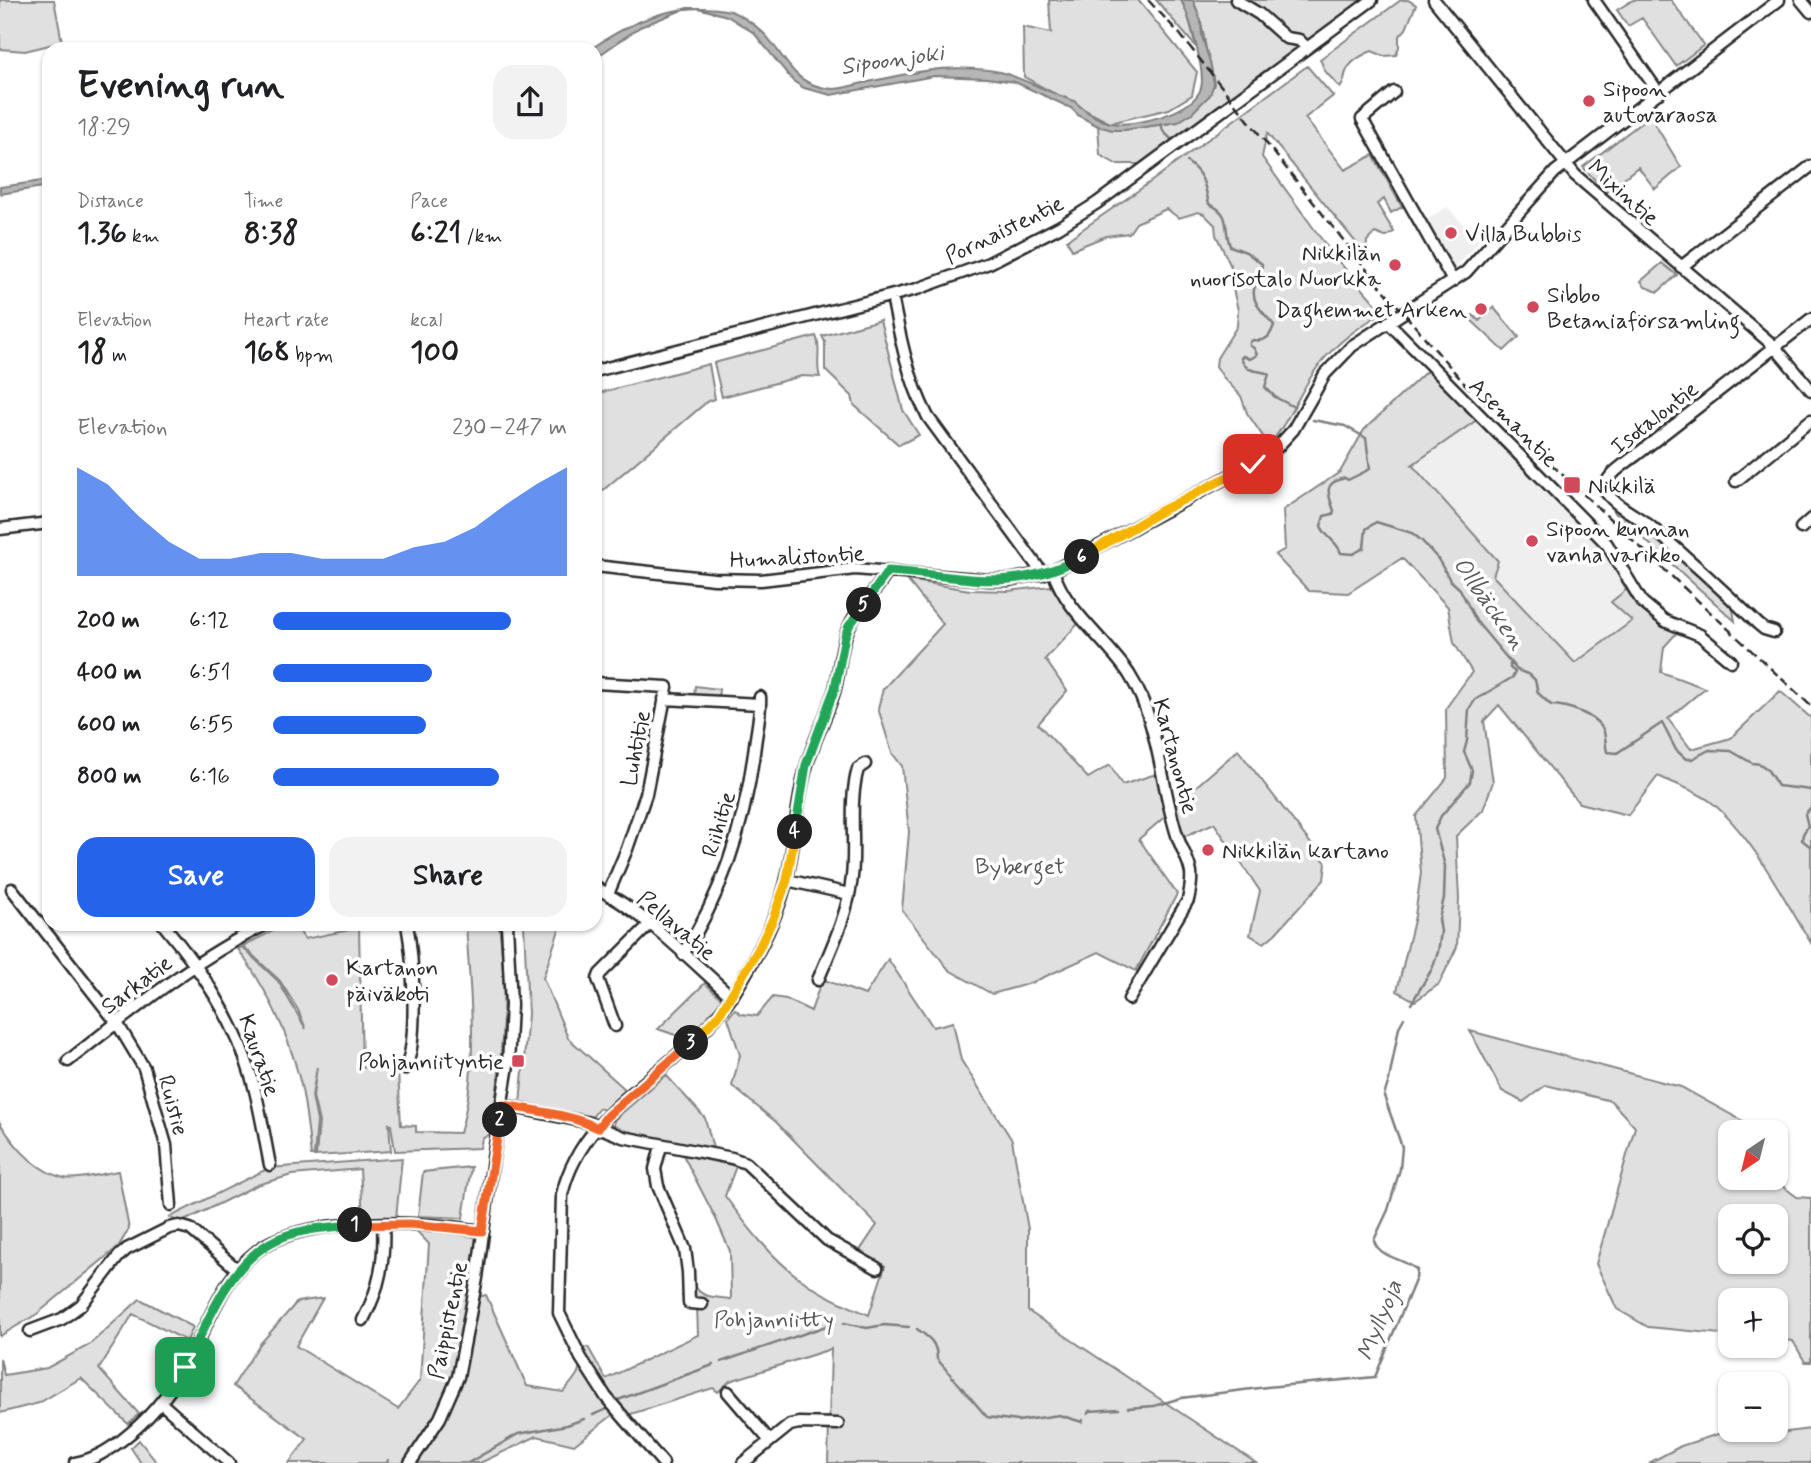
<!DOCTYPE html>
<meta charset="utf-8">
<style>
:root{--surface:#fff;--page:#f2f2f2;--text:#202124;--muted:#757577;--accent:#2563eb}
body{margin:0;font-family:Mynerve,sans-serif;background:var(--page);color:var(--text);height:100vh;display:flex;flex-direction:column;font-size:26px;white-space:nowrap}
*{box-sizing:border-box;margin:0}
p{font-size:23px;color:var(--muted)}
.icon{flex:none;width:38px;height:38px;fill:none;stroke:currentColor;stroke-width:2;stroke-linecap:round;stroke-linejoin:round}
.map{position:relative;flex:1;overflow:hidden}
.sheet{position:absolute;left:42px;top:42px;width:560px;height:889px;display:flex;flex-direction:column;background:var(--surface);border-radius:21px;box-shadow:0 2px 5px #0004}
.sheet>*{flex:none}
.needle{width:46px;rotate:215deg}
.controls{position:absolute;left:1718px;top:1120px;display:grid;gap:14px}
.controls a{display:grid;place-items:center;width:70px;height:70px;border-radius:14px;background:var(--surface);box-shadow:0 2px 5px #0004;font-size:35px}
.pin{position:absolute;display:grid;place-items:center;width:60px;height:60px;color:#fff;margin:-30px;border-radius:14px;box-shadow:0 4px 10px #0006}
.km{position:absolute;width:35px;height:35px;margin:-18px;border-radius:50%;background:#222;color:#fff;font-size:19px;line-height:35px;text-align:center}
.round{display:grid;place-items:center;flex:none;width:74px;height:74px;border-radius:21px;background:var(--page)}
.headline{display:flex;align-items:center;justify-content:space-between;height:119px;padding:0 35px}
h1{font-size:38px;font-weight:800;line-height:52px}
.figures{display:grid;grid-template-columns:repeat(3,1fr);gap:10px;height:119px;padding:7px 35px}
.figures div{display:grid;align-content:center}
.figures b{font-size:30px;font-weight:800}
.figures small{font-size:19px;font-weight:400}
.figures p{font-size:19px}
.chart{height:196px;padding:14px 35px}
.chart p{display:flex;justify-content:space-between}
.chart svg{width:100%;height:126px;margin-top:7px;fill:var(--accent);opacity:.7}
.cta{display:flex;gap:14px;margin-top:auto;padding:14px 35px}
.cta a{flex:1;height:80px;border-radius:21px;background:var(--accent);color:#fff;font-size:28px;font-weight:800;line-height:80px;text-align:center}
.cta a+a{background:var(--page);color:var(--text)}
ul{padding:0 35px;list-style:none;font-size:23px}
li{display:grid;grid-template-columns:112px 84px 1fr;align-items:center;height:52px}
li i{height:18px;border-radius:9px;background:var(--accent)}
.map>svg:first-child{display:block}
</style>
<div class="map">
<svg width="1811" height="1463" viewBox="0 0 1811 1463">
<rect width="100%" height="100%" fill="#fff"/>
<filter id="ink" filterUnits="userSpaceOnUse"><feTurbulence type="fractalNoise" baseFrequency=".0143" numOctaves="2"/><feDisplacementMap in="SourceGraphic" scale="14" xChannelSelector="R" yChannelSelector="G"/><feConvolveMatrix kernelMatrix="1 2 1 2 8 2 1 2 1" color-interpolation-filters="sRGB"/></filter>
<g filter="url(#ink)">
<path fill="#efefef" d="M1447 207 1479 241 1457 266 1451 268 1423 222Z
M1476 420 1603 546 1627 586 1611 602 1633 621 1575 664 1492 576 1412 465Z"/>
<path fill="#e0e0e0" stroke="#868686" stroke-width="2" fill-rule="evenodd" d="M0 0H54L62 42 25 51 0 49Z
M1049 0H1138L1197 72 1192 95 1169 109 1110 123 1081 108 1074 101 1053 93 1024 77 1023 27 1051 33Z
M1156 0H1181L1188 14 1196 47Z
M1193 0H1372L1149 164H1116L1100 155 1098 126 1124 130 1178 122 1210 95C1208 62 1206 30 1193 0Z
M1401 0H1408L1416 5 1406 29 1399 37V47L1396 55 1384 56 1372 51C1362 55 1350 61 1346 72 1343 79 1346 81 1340 88L1325 71 1320 59Z
M1633 0H1671L1704 45 1676 66 1642 18 1628 26 1617 10Z
M1307 66 1333 96 1305 118 1345 170 1373 155 1402 207 1391 213 1384 199 1377 204 1394 232 1385 237 1375 233 1367 241 1366 255 1267 133 1262 157 1333 255 1383 312C1359 327 1337 342 1319 365 1300 390 1290 421 1269 445L1247 413 1241 396 1223 377 1216 366 1217 358 1237 326 1238 310 1232 285 1234 273 1216 235 1215 225 1204 214 1198 212 1179 218 1166 209 1136 223 1129 233 1106 236 1072 250 1067 240 1149 183Z
M1650 116 1681 167 1655 189 1638 167 1606 192 1583 167Z
M1662 263 1677 275 1658 292 1645 287 1641 281Z
M1493 307 1519 337 1504 351 1469 318 1473 315 1479 321Z
M880 320 903 410 919 435 899 445 854 405 852 396 825 370V342L822 336Z
M816 336C822 349 815 364 820 377L802 376 722 397 714 363Z
M709 364 715 399 708 401 595 497V394Z
M1432 366 1481 417 1412 465 1498 561 1493 576 1575 663 1632 621 1611 602 1632 585 1642 602 1682 627 1664 647 1661 672 1705 688 1668 719 1691 749 1731 738 1780 691 1811 718V943C1784 899 1751 834 1711 802 1697 791 1675 784 1658 776L1628 815 1579 803 1499 705 1484 721 1493 782 1483 810 1456 836 1459 899 1457 947 1439 984 1415 1001 1397 991 1415 916 1421 873 1416 816 1447 778 1446 708 1472 672 1454 643 1448 607 1402 558 1348 593 1309 591 1275 555 1285 549 1283 510 1340 472 1364 430Z
M1618 507 1647 527 1732 604 1735 621 1613 511Z
M907 580 970 590 1008 591 1051 586 1078 624 1045 659 1067 691 1038 724 1088 778 1110 765 1122 785 1156 774 1167 815 1139 839 1177 894 1136 971 1099 952 1031 983 992 994 949 970 902 910 909 832 902 766 892 753 878 708 883 689 943 624Z
M695 686 719 689 718 698 694 695Z
M1238 750 1326 863 1324 880 1275 934 1264 943 1250 935 1260 891 1214 823 1181 838 1176 804Z
M287 924H305L301 925V934L305 939 359 928 362 1067 398 1071 401 1125 416 1126V1132L460 1133C480 1066 470 993 466 924H499C508 995 503 1064 490 1134L482 1139 480 1148 395 1151 391 1125 389 1124 391 1151 316 1156 319 1122 313 1096 317 1067 312 1096 317 1121 314 1156H311C308 1131 306 1105 300 1081 288 1032 267 989 238 949L242 947 278 981 306 1029 298 1010 280 981 243 946Z
M524 924H561L543 978 568 1038 626 1090 604 1110 599 1108 593 1116 586 1119 520 1104 528 1014Z
M888 959 933 1027 953 1022 961 1060 1012 1140 1028 1229V1311L1256 1463H828L831 1349 730 1381 718 1392 713 1388 631 1414H614L574 1445 537 1436 480 1463H390L388 1460 386 1463H289L307 1439 233 1386 259 1345 297 1302 323 1298 296 1346 398 1409 420 1380 429 1244 410 1224 482 1231 474 1298 486 1295 527 1386 563 1392C575 1379 586 1368 577 1349L588 1347 606 1379 698 1335 697 1306 682 1296 685 1293V1286L693 1280C697 1299 715 1297 731 1299L730 1251 716 1219 683 1155 736 1166 725 1196C747 1226 771 1258 802 1280 822 1295 846 1305 869 1315L885 1266 859 1252 877 1225 776 1122 732 1086 740 1055 728 1018 735 1009 741 1014 757 1016 773 997 786 999 811 1011 822 979 865 995Z
M705 983 724 1001 717 1012 687 1039 658 1029Z
M1470 1031 1681 1087 1746 1123 1749 1132H1731V1178H1772L1797 1197 1811 1198V1362H1805L1793 1341 1776 1339V1300H1731V1335L1648 1327 1617 1309 1596 1264 1635 1127 1611 1101 1546 1085 1523 1102 1502 1091ZM1776 1216V1262H1731V1216Z
M666 1075 705 1118 713 1148 624 1135 614 1129V1120Z
M0 1123C15 1147 35 1171 64 1178 77 1181 105 1173 118 1171L129 1229 118 1247 37 1314 0 1336Z
M402 1158 396 1218 363 1217 360 1169 292 1175 257 1185 180 1223 170 1217 269 1168Z
M471 1167 463 1218 418 1216 423 1172Z
M140 1299 193 1327 187 1341 133 1314 99 1369 139 1414 128 1424 81 1378 39 1403 0 1413V1358L4 1375 47 1368 89 1345Z
M1811 1429V1463H1649L1681 1446 1724 1432 1779 1433Z
M139 1440 157 1463H141L131 1448Z"/>
<path fill="#b6b6b6" stroke="#7e7e7e" stroke-width="2" d="M1181 0H1193L1201 21 1202 36 1211 66 1214 84 1210 95 1192 113 1178 122 1124 130H1112L1098 126 1079 116 1071 108 1015 82 987 78 934 76 831 95 804 88 793 81 754 33 727 16 698 8H687L640 27 595 58V49H591C633 20 679 0 731 11 748 19 761 28 772 43 791 67 797 86 833 89 841 89 850 86 859 84 883 79 907 73 932 70 950 67 982 68 1000 72 1026 79 1049 93 1074 101 1084 110 1097 120 1111 123 1135 127 1193 113 1201 88 1206 73 1189 15 1181 0Z
M49 180V186L0 194V187Z"/>
<g fill="none" stroke-linecap="round" stroke-linejoin="round">
<path stroke="#7e7e7e" stroke-width="2.5" d="M1161 123 1163 131 1172 140
M1187 162C1204 174 1205 186 1209 204 1232 214 1223 226 1230 246L1246 252 1262 264C1262 272 1259 278 1255 286 1249 302 1265 314 1274 325 1270 337 1266 342 1253 340L1250 342V346L1254 348 1257 355 1250 359 1243 356 1241 358C1247 374 1256 369 1269 374L1265 387 1275 397 1294 407
M1313 420 1345 426 1366 438 1370 469 1348 480 1345 478C1321 483 1329 495 1334 511L1333 514 1324 516 1321 526C1326 538 1337 541 1341 553L1353 554 1364 548 1366 529 1376 522 1412 533 1422 541 1438 559 1450 580 1460 589 1476 621 1517 670 1530 675 1535 680 1538 693 1551 705C1567 705 1595 715 1603 729 1606 736 1605 744 1607 752L1617 753 1662 723 1676 750 1686 759H1692L1709 750 1731 751 1752 763 1760 764 1767 769 1778 786 1811 790
M1811 807 1805 814 1808 826 1803 834 1802 840 1811 847
M1411 1004 1432 969 1438 952 1441 932 1439 919 1444 898 1445 866 1435 829 1441 816 1470 782 1472 770 1464 752 1467 741 1469 709 1475 700 1513 677 1515 672 1510 668V663
M844 1323 867 1328 884 1325 909 1327
M917 1329C930 1338 937 1343 937 1359L987 1417 1018 1421 1059 1415 1082 1422 1083 1420
M721 1362 835 1323
M618 1400 713 1365
M1128 1408 1154 1406 1181 1398 1267 1387 1375 1377 1416 1278 1417 1270C1404 1258 1378 1258 1374 1240L1388 1210 1400 1169 1402 1147 1384 1096 1389 1080 1399 1027 1404 1018
M1088 1413 1090 1411 1119 1409
M593 1415 607 1409
M468 1463 518 1434 567 1425 584 1419"/>
<g stroke="#2b2b2b" stroke-width="15">
<path id="minor" d="M1236 0 1259 14 1286 38 1299 40 1306 47
M1434 0 1575 175 1774 346 1811 390
M1594 0 1659 93
M1801 0 1811 12
M1394 92 1362 119 1453 281
M1681 267 1811 166
M892 296C900 337 908 379 928 417L1043 574
M1388 322 1607 544 1642 602 1665 621 1700 635 1731 661
M595 371 917 289 989 263 1059 227 1097 203 1372 0
M1736 481 1811 420
M1801 528 1811 519
M0 529 49 523
M595 566 714 579 761 580 855 569 989 580H1009L1053 571 1272 453 1293 430 1325 374 1352 346 1466 272 1555 172 1779 0
M1053 571C1067 613 1105 638 1129 674 1160 723 1160 785 1178 838 1182 850 1189 860 1191 873 1192 883 1190 891 1188 900L1129 999
M1774 632 1764 629 1758 624C1723 590 1687 557 1650 526 1635 514 1614 506 1604 489 1607 474 1624 465 1635 456L1811 319
M595 683 667 687 646 794 627 849 608 894
M664 699 760 704
M787 880 849 894
M595 887C647 914 689 959 732 997
M12 889 117 1023 144 1068 166 1145 171 1205
M163 924C201 970 234 1018 251 1076 260 1105 264 1136 270 1165
M683 954C724 892 746 818 755 745 757 729 761 713 760 697
M818 980C832 947 848 914 852 877 856 841 848 804 858 769L865 764
M615 1026 598 979 600 974 650 924
M68 1061C132 1011 194 959 267 924
M405 1069C419 1042 413 956 407 924
M503 1105 586 1122 623 1137 732 1158 746 1163 827 1240 877 1268
M661 1146 655 1169 658 1186 685 1249 688 1272 689 1303 702 1304
M363 1320C380 1288 385 1260 383 1224
M30 1331 62 1319 81 1305 119 1256 127 1249 169 1228 179 1226 190 1229 238 1270
M728 1392 770 1441
M161 1403 229 1463
M75 1463C93 1460 107 1451 122 1440 148 1420 168 1396 184 1368 209 1326 224 1266 271 1242 324 1216 425 1222 482 1231
M410 1463 440 1418 458 1377 477 1278 493 1158 508 1065 511 1005 507 924
M663 1463 606 1397 581 1358 559 1313 562 1195C582 1103 688 1068 734 993 756 958 778 918 787 878 795 842 796 804 806 768 813 741 827 716 835 689 840 669 840 646 849 627 858 606 877 591 888 571
M743 1463 790 1425 799 1423 838 1424"/>
</g>
<use href="#minor" stroke="#fff" stroke-width="10"/>
<path stroke="#2b2b2b" stroke-width="2.5" stroke-dasharray="10 5" stroke-linecap="butt" d="M1148 0 1179 33 1371 275 1464 383 1811 706"/>
</g>
</g>
<g fill="none" stroke-linecap="round" stroke-linejoin="round" filter="url(#ink)">
<g stroke="#fff" stroke-width="14">
<path id="split-1" d="M185 1367C207 1325 226 1268 270 1243 294 1229 328 1227 355 1225"/>
</g>
<g stroke="#fff" stroke-width="14">
<path id="split-2" d="M355 1225 410 1224 482 1231 500 1120"/>
</g>
<g stroke="#fff" stroke-width="14">
<path id="split-3" d="M500 1120 503 1105C535 1111 569 1114 598 1128L607 1116 691 1043"/>
</g>
<g stroke="#fff" stroke-width="14">
<path id="split-4" d="M691 1043 719 1015 758 950 773 919 787 880 795 832"/>
</g>
<g stroke="#fff" stroke-width="14">
<path id="split-5" d="M795 832 806 765 835 688 845 636 849 626 864 605"/>
</g>
<g stroke="#fff" stroke-width="14">
<path id="split-6" d="M864 605 888 571C963 575 1010 595 1082 557"/>
</g>
<g stroke="#fff" stroke-width="14">
<path id="split-7" d="M1082 557 1163 510 1253 464"/>
</g>
<use href="#split-1" stroke="#22a559" stroke-width="9"/>
<use href="#split-2" stroke="#f0652b" stroke-width="9"/>
<use href="#split-3" stroke="#f0652b" stroke-width="9"/>
<use href="#split-4" stroke="#f5b400" stroke-width="9"/>
<use href="#split-5" stroke="#22a559" stroke-width="9"/>
<use href="#split-6" stroke="#22a559" stroke-width="9"/>
<use href="#split-7" stroke="#f5b400" stroke-width="9"/>
</g>
<g fill="#d1495b" stroke="#fff" stroke-width="2.5">
<circle cx="1589" cy="101" r="7"/>
<circle cx="1451" cy="233" r="7"/>
<circle cx="1395" cy="265" r="7"/>
<circle cx="1533" cy="307" r="7"/>
<circle cx="1481" cy="309" r="7"/>
<rect x="1563" y="476" width="18" height="18" rx="3.5"/>
<circle cx="1532" cy="541" r="7"/>
<circle cx="1208" cy="850" r="7"/>
<circle cx="332" cy="980" r="7"/>
<rect x="511" y="1054" width="14" height="14" rx="3.5"/>
</g>
<g text-anchor="middle" stroke-width="7" stroke-linejoin="round" paint-order="stroke">
<g font-size="23" fill="#2b2b2b" stroke="#fff" text-anchor="start">
<text x="1603" y="96">Sipoon<tspan x="1603" dy="26">autovaraosa</tspan></text>
<text x="1465" y="241">Villa Bubbis</text>
<text x="1381" y="260" text-anchor="end">Nikkilän<tspan x="1381" dy="26">nuorisotalo Nuorkka</tspan></text>
<text x="1547" y="302">Sibbo<tspan x="1547" dy="26">Betaniaförsamling</tspan></text>
<text x="1467" y="317" text-anchor="end">Daghemmet Arken</text>
<text x="1588" y="493">Nikkilä</text>
<text x="1546" y="536">Sipoon kunnan<tspan x="1546" dy="26">vanha varikko</tspan></text>
<text x="1222" y="858">Nikkilän kartano</text>
<text x="346" y="975">Kartanon<tspan x="346" dy="26">päiväkoti</tspan></text>
<text x="504" y="1069" text-anchor="end">Pohjanniityntie</text>
</g>
<g font-size="23" fill="#2b2b2b" stroke="#fff">
<text transform="translate(1624 192) rotate(42)" y="8">Mixintie</text>
<text transform="translate(1004 229) rotate(-26)" y="8">Pornaistentie</text>
<text transform="translate(1654 417) rotate(-38)" y="8">Isotalontie</text>
<text transform="translate(1514 422) rotate(45)" y="8">Asemantie</text>
<text transform="translate(797 556) rotate(-3)" y="8">Humalistontie</text>
<text transform="translate(635 748) rotate(-79)" y="8">Luhtitie</text>
<text transform="translate(1176 756) rotate(75)" y="8">Kartanontie</text>
<text transform="translate(718 824) rotate(-73)" y="8">Riihitie</text>
<text transform="translate(677 925) rotate(40)" y="8">Pellavatie</text>
<text transform="translate(136 984) rotate(-37)" y="8">Sarkatie</text>
<text transform="translate(260 1055) rotate(71)" y="8">Kauratie</text>
<text transform="translate(174 1105) rotate(75)" y="8">Ruistie</text>
<text transform="translate(447 1320) rotate(-78)" y="8">Paippistentie</text>
</g>
<g font-size="23" fill="#585858" stroke="#fff">
<text x="1020" y="874">Byberget</text>
<text x="774" y="1327">Pohjanniitty</text>
</g>
<g font-size="24" font-style="italic" fill="#5c5c5c" stroke="#fff">
<text transform="translate(892 59) rotate(-8)" y="8">Sipoonjoki</text>
<text transform="translate(1490 603) rotate(55)" y="8">Ollbäcken</text>
<text transform="translate(1379 1320) rotate(-68)" y="8">Myllyoja</text>
</g>
</g>
</svg>
<div class="controls">
<a><svg class="needle" viewBox="-14 -14 28 28"><path d="M0-13l5 13h-10z" fill="#e53935"/><path d="M0 13l5-13h-10z" fill="#757577"/></svg></a>
<a><svg class="icon" aria-label="locate" viewBox="0 0 24 24"><circle cx="12" cy="12" r="6"/><path d="M12 2v4M12 18v4M2 12h4M18 12h4"/></svg></a>
<a>+</a>
<a>−</a>
</div>
<div class="pin" style="left:185px;top:1367px;background:#1e9e55"><svg class="icon" aria-label="arrive" viewBox="0 0 24 24"><path d="M6 21V4h12l-3 4 3 4H6"/></svg></div>
<div class="pin" style="left:1253px;top:464px;background:#d93025"><svg class="icon" aria-label="check" viewBox="0 0 24 24"><path d="M5 12l5 5 9-10"/></svg></div>
<b class="km" style="left:355px;top:1225px">1</b>
<b class="km" style="left:500px;top:1120px">2</b>
<b class="km" style="left:691px;top:1043px">3</b>
<b class="km" style="left:795px;top:832px">4</b>
<b class="km" style="left:864px;top:605px">5</b>
<b class="km" style="left:1082px;top:557px">6</b>
<section class="sheet">
<div class="headline"><div><h1>Evening run</h1><p>18:29</p></div><a class="round"><svg class="icon" aria-label="share" viewBox="0 0 24 24"><path d="M12 15V3M7 8l5-5 5 5M5 13v7h14v-7"/></svg></a></div>
<div class="figures">
<div><p>Distance</p><b>1.36<small> km</small></b></div>
<div><p>Time</p><b>8:38</b></div>
<div><p>Pace</p><b>6:21<small> /km</small></b></div>
</div>
<div class="figures">
<div><p>Elevation</p><b>18<small> m</small></b></div>
<div><p>Heart rate</p><b>168<small> bpm</small></b></div>
<div><p>kcal</p><b>100</b></div>
</div>
<div class="chart"><p><span>Elevation</span>230–247 m</p>
<svg viewBox="0 0 160 44" preserveAspectRatio="none"><path d="M0 44V6L10 12L20 23L30 32L40 38L50 38L60 36L70 36L80 38L90 38L100 38L110 34L120 32L130 27L140 19L150 12L160 6V44z"/></svg>
</div>
<ul>
<li><b>200 m</b>6:12<i style="width:81%"></i></li>
<li><b>400 m</b>6:51<i style="width:54%"></i></li>
<li><b>600 m</b>6:55<i style="width:52%"></i></li>
<li><b>800 m</b>6:16<i style="width:77%"></i></li>
</ul>
<div class="cta"><a>Save</a><a>Share</a></div>
</section>
</div>
